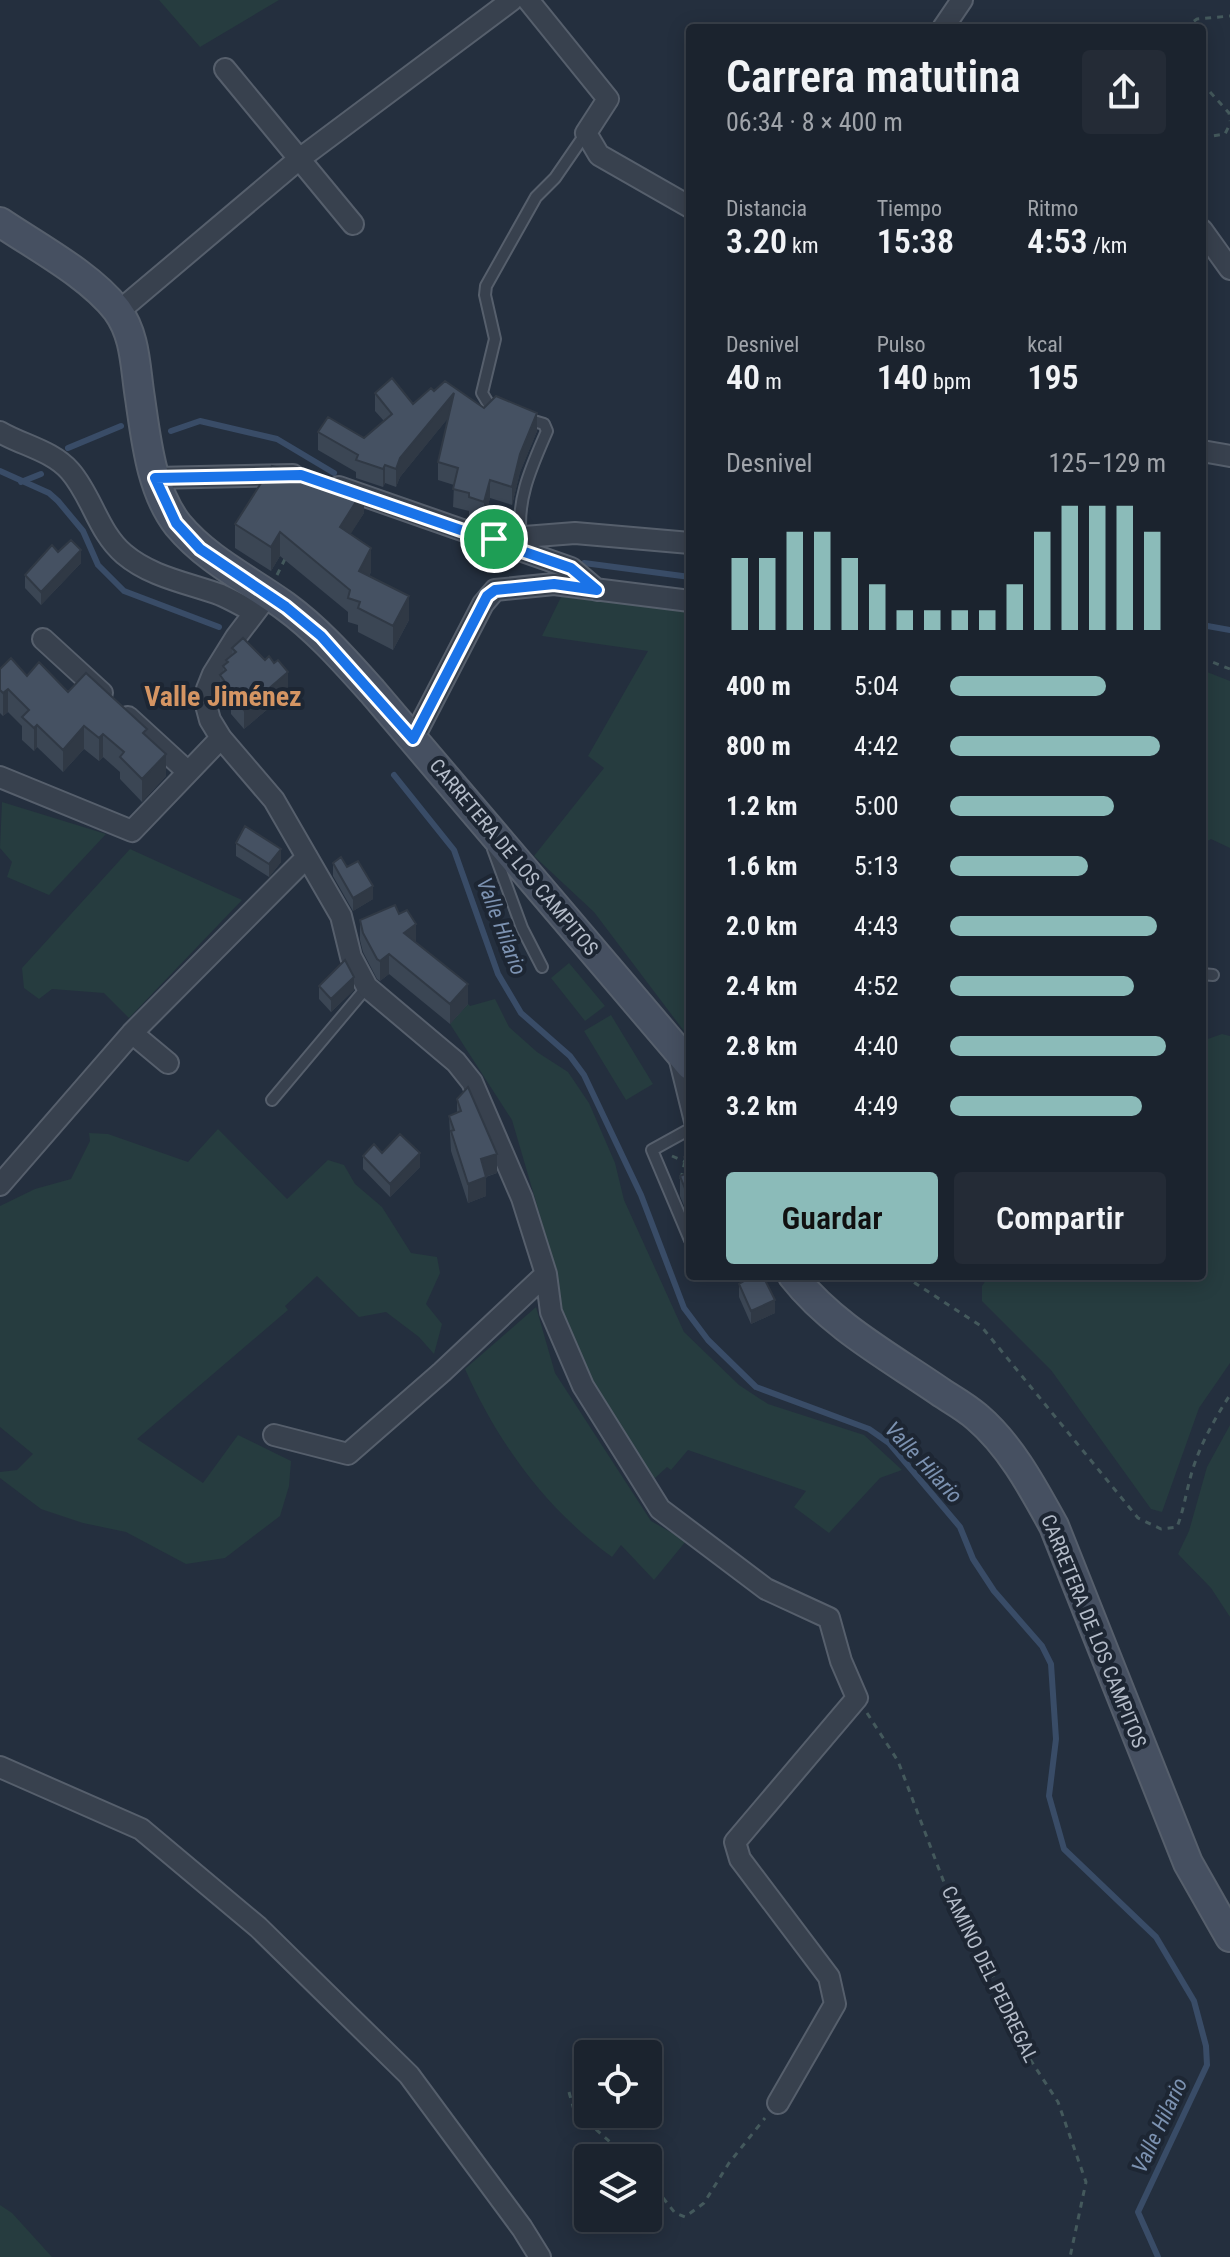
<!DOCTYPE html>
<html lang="es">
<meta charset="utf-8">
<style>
:root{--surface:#1b232e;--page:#242b36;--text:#f1f3f6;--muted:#a0a4aa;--line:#39404a;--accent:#8bbbb9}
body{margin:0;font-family:"Roboto Condensed",sans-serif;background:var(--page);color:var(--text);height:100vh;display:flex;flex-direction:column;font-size:30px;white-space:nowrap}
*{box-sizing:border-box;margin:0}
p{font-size:26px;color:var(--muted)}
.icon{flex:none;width:44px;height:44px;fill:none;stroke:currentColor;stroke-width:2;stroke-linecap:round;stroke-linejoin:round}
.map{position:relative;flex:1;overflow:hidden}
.drawer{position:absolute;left:686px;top:24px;width:520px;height:1256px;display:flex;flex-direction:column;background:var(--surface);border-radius:8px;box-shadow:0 4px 20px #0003,0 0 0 2px var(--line)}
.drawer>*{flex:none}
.tools{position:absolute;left:574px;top:2040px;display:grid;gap:16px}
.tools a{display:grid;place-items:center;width:88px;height:88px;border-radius:8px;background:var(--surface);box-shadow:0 4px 20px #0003,0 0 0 2px var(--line);font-size:40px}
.pin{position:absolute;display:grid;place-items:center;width:68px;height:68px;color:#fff;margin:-34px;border:4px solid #fff;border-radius:50%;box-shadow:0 2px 8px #0007}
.round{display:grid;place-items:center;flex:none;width:84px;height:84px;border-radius:8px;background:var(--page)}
.overview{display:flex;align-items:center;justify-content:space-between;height:136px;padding:0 40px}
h1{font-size:44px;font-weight:600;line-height:60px}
.figures{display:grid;grid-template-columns:repeat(3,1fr);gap:12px;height:136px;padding:8px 40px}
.figures div{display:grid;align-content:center}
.figures b{font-size:34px;font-weight:600}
.figures small{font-size:22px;font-weight:400}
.figures p{font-size:22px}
.chart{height:224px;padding:16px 40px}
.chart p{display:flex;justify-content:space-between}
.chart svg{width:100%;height:144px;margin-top:8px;stroke:var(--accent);stroke-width:6}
.button{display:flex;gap:16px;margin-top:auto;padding:16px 40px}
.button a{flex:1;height:92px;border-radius:8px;background:var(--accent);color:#111;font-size:32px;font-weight:600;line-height:92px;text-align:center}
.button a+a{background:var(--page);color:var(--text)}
ul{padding:0 40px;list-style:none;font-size:26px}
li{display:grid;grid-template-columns:128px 96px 1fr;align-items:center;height:60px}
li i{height:20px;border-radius:10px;background:var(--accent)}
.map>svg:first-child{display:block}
</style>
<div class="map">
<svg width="1230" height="2257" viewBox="0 0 1230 2257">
<rect width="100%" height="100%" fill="#242f3e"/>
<path fill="#263c3f" d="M159 0H279L200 47Z
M563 593 690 612V1039L594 912 534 856 604 768 588 756 648 651 542 636Z
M1202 670 1230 681V848L1211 839 1203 843 1202 847Z
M2 802 106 834 49 895 7 877 12 862 0 848Z
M130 849 242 900 129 1018 104 993 52 989 39 999 24 988 22 968Z
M569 963 605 1006 585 1021 551 978Z
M495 999 509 1027 537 1052 568 1072 589 1103 615 1163 624 1200 684 1332 739 1385 768 1404 864 1435 902 1470 880 1478 829 1533 794 1507 806 1491 688 1450 671 1470 667 1467 655 1478 637 1457 590 1384 558 1308 553 1260 512 1120 450 1024 468 1004 470 1006Z
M611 1015 653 1084 626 1100 584 1031Z
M1222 1034 1230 1036V1363L1199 1408 1162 1512 1151 1509 1051 1370 982 1301V1286L989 1276H1202V1041Z
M218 1129 287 1199 328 1160 344 1165 355 1184 382 1207 411 1253 437 1257 440 1273 426 1304 442 1324 434 1354 419 1337 386 1312 359 1317 317 1276 285 1306 288 1310 137 1439 203 1483 238 1435 291 1461 289 1486 280 1516 225 1558 186 1564 126 1532 83 1523 41 1509 0 1478V1472L17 1470 33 1454 0 1427V1206L35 1189 71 1179 90 1141 89 1133 108 1134 188 1162Z
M536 1307 555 1373 651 1521 686 1541 654 1580 621 1545 612 1557C546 1509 498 1443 465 1369Z
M1230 1425V1617L1211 1588 1178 1554 1189 1531 1207 1467Z
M0 2205 12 2213 52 2257H0Z"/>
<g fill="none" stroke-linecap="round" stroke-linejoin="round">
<path stroke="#394c67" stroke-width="6" d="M171 431 200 421 277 439 334 473
M68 448 121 426
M0 471 49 493 58 501 83 531 98 565 124 591 219 627
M21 482 41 474
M584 563 690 577
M1202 625 1230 630
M394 775 454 850 498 974 521 1013 570 1056 584 1075 641 1195 684 1308 708 1340 756 1387 869 1429 889 1443 960 1527 973 1559 994 1591 1042 1646 1051 1664 1056 1739 1049 1796 1064 1849 1156 1937 1194 2001 1206 2046 1207 2065 1138 2212 1158 2257"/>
<g stroke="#565f6c" stroke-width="14">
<path id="lane" d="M501 409 488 403 482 393 495 339 485 295 486 286 536 197 555 178 586 133
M521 537C516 499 532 466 547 431L544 424 527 419
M493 849 522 928 542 967
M1202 974 1213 975
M675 1061 690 1122
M272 1100 367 987
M690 1129 652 1150 690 1240"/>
</g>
<g stroke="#565f6c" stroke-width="24">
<path id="street" d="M528 0 608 99 586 133 599 155 690 207
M943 28 962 0
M225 69 353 224
M1202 230 1230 269
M118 312 298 160 512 0
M0 432C22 445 53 451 70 471 92 496 98 532 124 554 151 577 188 583 221 595 232 600 243 606 254 612
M1202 451 1230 456
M155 478 293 475
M339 487 571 568 597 590
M499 539 575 533 690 543
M268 595 236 637 213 674 207 689 206 705 210 720 221 738 274 800 341 916 351 957 367 987 456 1062 472 1082 522 1198 546 1274 551 1312 583 1386 660 1509 766 1589 829 1618 841 1661 857 1698 735 1842 740 1859 829 1977 835 2004 778 2103
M43 639 102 693
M128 717 187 771
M413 739 483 604 495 590 554 584 690 601
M0 777 132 831 221 738
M132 1033 168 1063
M0 1185 132 1033 307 857
M274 1435 348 1454 442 1372 546 1274
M0 1767 141 1829 258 1927 409 2075 522 2228 540 2257"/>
</g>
<g stroke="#565f6c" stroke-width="32">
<path id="secondary" d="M0 222C37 247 90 275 117 310 136 336 135 367 140 398 146 439 151 491 178 525 207 560 249 580 285 606 318 630 345 661 372 691L690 1065
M793 1276C832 1326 890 1357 942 1393 953 1400 967 1408 977 1417 1011 1446 1033 1488 1054 1526L1188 1863 1230 1937"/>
</g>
<path stroke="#44595c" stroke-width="3" stroke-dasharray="6 6" stroke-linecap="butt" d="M1184 28 1197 19 1230 16
M1202 83 1229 113 1230 121
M1202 135 1212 136 1225 134 1230 124
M277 575 286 557
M1202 658 1230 669
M672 1156 690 1164
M681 1179 688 1147
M904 1276 981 1326 1138 1518 1161 1529 1177 1527C1183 1512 1185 1498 1189 1483 1196 1452 1213 1421 1230 1395
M867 1713 898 1761 948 1893 990 1969 1026 2053 1058 2102 1086 2182 1070 2257
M569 2092 574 2110 628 2158
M648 2179 675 2213 685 2217 704 2203 729 2163 765 2118"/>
<use href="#lane" stroke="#38414e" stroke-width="10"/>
<use href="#street" stroke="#38414e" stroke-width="20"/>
<use href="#secondary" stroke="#465061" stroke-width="28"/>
</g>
<path fill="#3b4654" d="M434 391 484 408 537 431 520 472 512 505 490 498 484 520 469 515V511L453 507 454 485 438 480V462L448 418 400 477 396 487 385 483 383 487 356 478V472L318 450V432L364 438 384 421 375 411V393L413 404Z
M364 513 350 534 371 572 369 576 409 620 393 650 358 632V625L348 622V612L280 556 271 571 235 548V524Z
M58 552 81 563 41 605 25 588V575Z
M232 648 288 692 244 729 231 714V709L220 695V675L223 673V666L226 663V660L232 655Z
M0 669 27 676 68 692 147 736 166 776 142 802 120 779V772L103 757 99 761 84 749 63 772 37 747 34 751 22 740V726L8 712 3 716 0 713Z
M236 843 281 862 269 877 236 856Z
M333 863 347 867 373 899 353 911 333 876Z
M399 914 416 942 468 1004 450 1024 389 974 380 981 377 979 363 952 360 940V920Z
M319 986 354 990 331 1012 319 999Z
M457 1099 497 1173 486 1177V1196L468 1203 451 1151 449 1116 457 1113Z
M690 1154V1220L680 1196V1176L684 1175V1157Z
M363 1156 420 1167 390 1197 363 1169Z
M739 1284 775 1313 751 1324 739 1297Z"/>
<path fill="#303945" d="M454 393V411L400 477 396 487V469L400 458Z
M537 413V431L520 472 512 505V487L520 454Z
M385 465V483L383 487V469Z
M490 480V498L484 520V502Z
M364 489V513L340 551V527Z
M280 532V556L271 571V547Z
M371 548V572L359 595V571Z
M81 550V563L41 605V592Z
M409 596V620L393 650V626Z
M288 672V692L244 729V710Z
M8 689V712L3 716V693Z
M37 725V747L34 751V728Z
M84 726V749L63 772V750Z
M103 734V757L99 761V738Z
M166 754V776L142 802V779Z
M281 849V862L269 877V864Z
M373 886V899L353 911V898Z
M416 924V943L404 933Z
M389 954V974L380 981V961Z
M354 977V990L331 1012V999Z
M468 984V1004L450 1024V1004Z
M420 1153V1167L390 1197V1184Z
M497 1154V1173L481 1178V1159Z
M486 1177V1196L468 1203V1184Z
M728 1276H741L728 1282Z
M775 1300V1313L751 1324V1311Z"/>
<path fill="#455162" stroke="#303945" stroke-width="2" d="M392 378 413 404 431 388 434 391 445 381 484 408 496 396 537 413 520 454 512 487 490 480 484 502 469 497V493L453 489 458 468 438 462 454 393 400 458 396 469 385 465 383 469 356 460 358 455 318 432 328 417 364 438 392 414 375 393Z
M272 466 364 489 340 527 371 548 359 571 409 596 393 626 358 608 360 602 348 598 350 590 280 532 271 547 235 524Z
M71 540 81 550 41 592 25 575 52 545 58 552Z
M243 638 265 660 269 656 274 663 278 660 288 672 244 710 231 694 233 693 220 675 226 670 223 666 228 662 226 660 236 652 232 648Z
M11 658 27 676 39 662 68 692 86 673 147 729 143 733 166 754 142 779 120 757 124 752 103 734 99 738 84 726 63 750 37 725 34 728 22 717 29 710 8 689 3 693 0 690V669Z
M245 826 281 849 269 864 236 843Z
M341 857 347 867 358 861 373 886 353 898 333 863Z
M395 905 399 914 407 910 416 924 404 933 468 984 450 1004 389 954 380 961 377 959 363 933 360 920Z
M345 960 354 977 331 999 319 986Z
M468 1087 497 1154 481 1159 486 1177 468 1184 451 1131 454 1130 449 1116 461 1111 457 1099Z
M400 1134 420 1153 390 1184 363 1156 374 1144 382 1153Z
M690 1154V1171L684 1157Z
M690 1172V1201L680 1176Z
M753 1276H763L775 1300 751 1311 739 1284Z"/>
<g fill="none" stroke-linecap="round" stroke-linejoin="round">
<g stroke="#fff" stroke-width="16">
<path id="route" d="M301 475 571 568 597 590 554 584 495 590 487 596 413 739 321 636 286 607 200 549 176 523 155 478Z"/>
</g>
<use href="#route" stroke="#1a73e8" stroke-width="10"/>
</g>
<g text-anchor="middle" stroke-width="8" stroke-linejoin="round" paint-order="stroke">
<g font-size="20" fill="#b4bcc9" stroke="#1d2633">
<text transform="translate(514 857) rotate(50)" y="7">CARRETERA DE LOS CAMPITOS</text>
<text transform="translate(1094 1631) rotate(68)" y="7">CARRETERA DE LOS CAMPITOS</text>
<text transform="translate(990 1974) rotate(64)" y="7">CAMINO DEL PEDREGAL</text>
</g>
<g font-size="22" font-style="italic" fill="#7c92b1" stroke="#1d2633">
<text transform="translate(502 926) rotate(69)" y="8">Valle Hilario</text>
<text transform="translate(924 1462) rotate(47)" y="8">Valle Hilario</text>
<text transform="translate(1159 2125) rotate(-65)" y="8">Valle Hilario</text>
</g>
<g font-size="28" font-weight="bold" fill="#d59563" stroke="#1d2633">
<text x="223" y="706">Valle Jiménez</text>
</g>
</g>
</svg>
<div class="tools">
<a><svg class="icon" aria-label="locate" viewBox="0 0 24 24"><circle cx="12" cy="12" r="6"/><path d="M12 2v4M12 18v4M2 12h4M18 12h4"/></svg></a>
<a><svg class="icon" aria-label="layers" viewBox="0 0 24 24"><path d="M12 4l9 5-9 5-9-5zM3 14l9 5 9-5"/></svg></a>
</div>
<div class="pin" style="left:494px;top:539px;background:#1e9e55"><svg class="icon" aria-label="arrive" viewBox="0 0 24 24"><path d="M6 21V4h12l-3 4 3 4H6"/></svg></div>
<section class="drawer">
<div class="overview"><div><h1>Carrera matutina</h1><p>06:34 · 8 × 400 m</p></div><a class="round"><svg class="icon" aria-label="share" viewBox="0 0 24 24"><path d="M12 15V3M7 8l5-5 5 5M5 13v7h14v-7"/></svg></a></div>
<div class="figures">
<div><p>Distancia</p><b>3.20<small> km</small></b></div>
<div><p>Tiempo</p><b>15:38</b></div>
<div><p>Ritmo</p><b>4:53<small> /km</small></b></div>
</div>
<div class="figures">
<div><p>Desnivel</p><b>40<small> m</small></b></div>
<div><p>Pulso</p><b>140<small> bpm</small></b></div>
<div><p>kcal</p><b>195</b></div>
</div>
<div class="chart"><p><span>Desnivel</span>125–129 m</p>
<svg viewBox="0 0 160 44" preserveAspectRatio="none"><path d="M5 44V22M15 44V22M25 44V14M35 44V14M45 44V22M55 44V30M65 44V38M75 44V38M85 44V38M95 44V38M105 44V30M115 44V14M125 44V6M135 44V6M145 44V6M155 44V14"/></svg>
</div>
<ul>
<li><b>400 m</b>5:04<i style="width:72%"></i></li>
<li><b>800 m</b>4:42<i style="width:97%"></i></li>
<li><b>1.2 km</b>5:00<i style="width:76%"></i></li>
<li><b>1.6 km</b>5:13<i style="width:64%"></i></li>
<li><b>2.0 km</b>4:43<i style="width:96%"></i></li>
<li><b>2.4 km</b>4:52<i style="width:85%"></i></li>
<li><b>2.8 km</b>4:40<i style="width:100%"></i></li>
<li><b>3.2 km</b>4:49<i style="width:89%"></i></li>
</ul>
<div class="button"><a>Guardar</a><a>Compartir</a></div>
</section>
</div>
